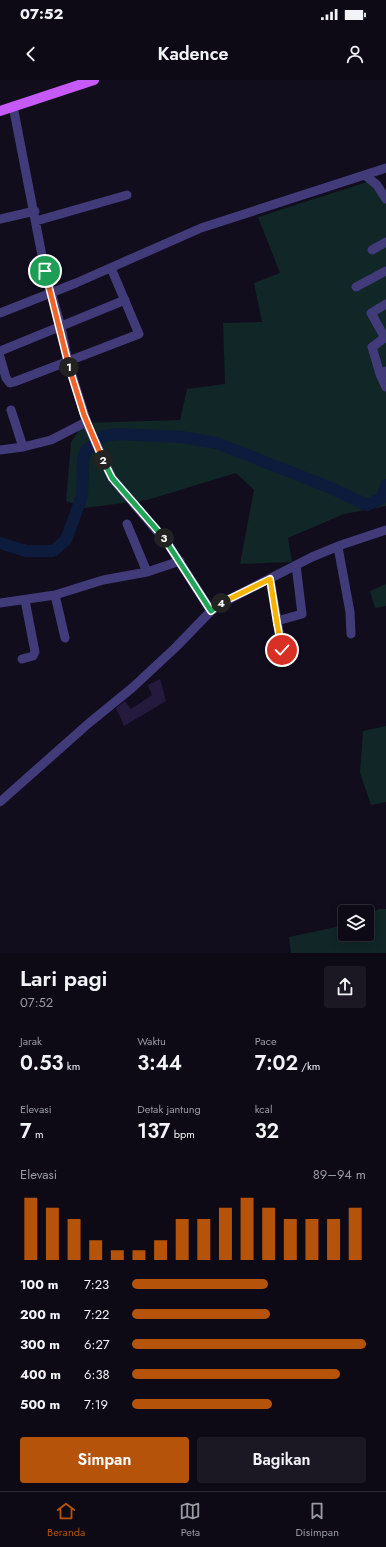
<!DOCTYPE html>
<html lang="id">
<meta charset="utf-8">
<style>
:root{--surface:#0d0a16;--page:#1b1823;--text:#f1f3f6;--muted:#9a9aa1;--line:#2d2b35;--accent:#b45309}
body{margin:0;font-family:Jost,sans-serif;background:var(--page);color:var(--text);height:100vh;display:flex;flex-direction:column;font-size:15px;white-space:nowrap}
*{box-sizing:border-box;margin:0}
p{font-size:13px;color:var(--muted)}
.icon{flex:none;width:22px;height:22px;fill:none;stroke:currentColor;stroke-width:2;stroke-linecap:round;stroke-linejoin:round}
.map{position:relative;height:873px;overflow:hidden}
.panel{display:flex;flex-direction:column;background:var(--surface);flex:1}
.panel>*{flex:none}
.tools{position:absolute;left:338px;top:825px;display:grid;gap:8px}
.tools a{display:grid;place-items:center;width:36px;height:36px;border-radius:4px;background:var(--surface);box-shadow:0 2px 10px #0003,0 0 0 1px var(--line);font-size:20px}
.pin{position:absolute;display:grid;place-items:center;width:34px;height:34px;color:#fff;margin:-17px;border:2px solid #fff;border-radius:50%;box-shadow:0 1px 4px #0007}
.km{position:absolute;width:20px;height:20px;margin:-10px;border-radius:50%;background:#222;color:#fff;font-size:11px;line-height:20px;text-align:center}
.round{display:grid;place-items:center;flex:none;width:42px;height:42px;border-radius:4px;background:var(--page)}
.headline{display:flex;align-items:center;justify-content:space-between;height:68px;padding:0 20px}
h1{font-size:22px;font-weight:600;line-height:30px}
.metrics{display:grid;grid-template-columns:repeat(3,1fr);gap:6px;height:68px;padding:4px 20px}
.metrics div{display:grid;align-content:center}
.metrics b{font-size:20px;font-weight:600}
.metrics small{font-size:11px;font-weight:400}
.metrics p{font-size:11px}
.chart{height:112px;padding:8px 20px}
.chart p{display:flex;justify-content:space-between}
.chart svg{width:100%;height:72px;margin-top:4px;stroke:var(--accent);stroke-width:6}
.button{display:flex;gap:8px;margin-top:auto;padding:8px 20px}
.button a{flex:1;height:46px;border-radius:4px;background:var(--accent);color:#fff;font-size:16px;font-weight:600;line-height:46px;text-align:center}
.button a+a{background:var(--page);color:var(--text)}
ul{padding:0 20px;list-style:none;font-size:13px}
li{display:grid;grid-template-columns:64px 48px 1fr;align-items:center;height:30px}
li i{height:10px;border-radius:5px;background:var(--accent)}
.status{display:flex;justify-content:space-between;align-items:center;height:28px;padding:0 20px;background:var(--surface);direction:ltr}
.status svg{height:11px;fill:currentColor}
header{display:flex;justify-content:space-between;align-items:center;height:52px;padding:0 20px;background:var(--surface);font-size:18px;font-weight:600}
.tab-bar{display:flex;justify-content:space-around;align-items:center;height:56px;border-top:1px solid var(--line);background:var(--surface);font-size:11px;color:var(--muted)}
.tab-bar a{display:grid;justify-items:center;gap:2px}
.tab-bar .on{color:var(--accent)}
.map>svg:first-child{display:block}
</style>
<div class="status"><b>07:52</b><svg viewBox="0 0 49 12"><path d="M0 12V9h3v3zM5 12V6h3v6zM10 12V3h3v9zM15 12V0h3v12zM26 1h20v11H26zM47 4h2v5h-2z"/></svg></div>
<header><svg class="icon" aria-label="back" viewBox="0 0 24 24"><path d="M15 5l-7 7 7 7"/></svg>Kadence<svg class="icon" aria-label="person" viewBox="0 0 24 24"><circle cx="12" cy="8" r="4"/><path d="M4 21q1-7 8-7t8 7"/></svg></header>
<div class="map">
<svg width="386" height="873" viewBox="0 0 386 873">
<rect width="100%" height="100%" fill="#110d1d"/>
<path fill="#102627" d="M373 100 386 113V426L344 434 288 458 292 482 240 484 254 410 236 393 147 420 85 428 66 421 71 362 84 343 180 340 187 309 225 304 223 243 262 242 254 203 280 193 258 137Z
M386 504V526L375 528 370 511Z
M386 646V722L371 725 360 693 363 651Z
M379 829H386V873H291L289 857 345 845V854H367V834Z"/>
<g fill="none" stroke-linecap="round" stroke-linejoin="round">
<path stroke="#0d1c3c" stroke-width="12" d="M0 463 26 471H53L66 460 82 416 83 381 86 370 104 356 119 354 181 357 217 363 331 408 367 425 382 418 386 405"/>
</g>
<path fill="#241a3d" d="M160 599 166 621 124 646 116 628 125 621 131 629 152 615 148 605Z"/>
<g fill="none" stroke-linecap="round" stroke-linejoin="round">
<path stroke="#413b7a" stroke-width="9" d="M13 26 45 191 61 247 68 282 88 346 112 398 168 464 211 531
M365 95 377 105 386 119
M0 139 35 131
M36 141 127 115
M372 170 386 162
M356 207 386 191
M0 233 76 203 201 148 386 88
M386 257 372 267 380 294 386 291
M385 258 371 233 386 224
M0 271 125 220
M0 277 6 298 10 303 14 302 139 254 111 188
M380 294 386 307
M23 367 51 360 86 342
M0 370 23 367 11 330
M127 444 147 492
M338 467 350 532 351 554
M270 499 282 569
M55 515 65 558
M0 523 55 515 103 500 147 492 180 481
M277 541 302 534 296 485
M22 579 33 576 35 572 25 520
M0 722 89 643 132 608 175 568 211 531 222 523 312 477 341 465 386 450"/>
<path stroke="#c65af6" stroke-width="10" d="M0 31 94 0"/>
</g>
<g fill="none" stroke-linecap="round" stroke-linejoin="round">
<g stroke="#fff" stroke-width="8">
<path id="split-1" d="M45 191 69 287"/>
</g>
<g stroke="#fff" stroke-width="8">
<path id="split-2" d="M69 287 84 335 103 380"/>
</g>
<g stroke="#fff" stroke-width="8">
<path id="split-3" d="M103 380 112 398 164 458"/>
</g>
<g stroke="#fff" stroke-width="8">
<path id="split-4" d="M164 458 211 531 221 523"/>
</g>
<g stroke="#fff" stroke-width="8">
<path id="split-5" d="M221 523 270 499 277 543"/>
</g>
<g stroke="#fff" stroke-width="8">
<path id="split-6" d="M277 543 282 570"/>
</g>
<use href="#split-1" stroke="#f0652b" stroke-width="5"/>
<use href="#split-2" stroke="#f0652b" stroke-width="5"/>
<use href="#split-3" stroke="#22a559" stroke-width="5"/>
<use href="#split-4" stroke="#22a559" stroke-width="5"/>
<use href="#split-5" stroke="#f5b400" stroke-width="5"/>
<use href="#split-6" stroke="#f5b400" stroke-width="5"/>
</g>
</svg>
<div class="tools">
<a><svg class="icon" aria-label="layers" viewBox="0 0 24 24"><path d="M12 4l9 5-9 5-9-5zM3 14l9 5 9-5"/></svg></a>
</div>
<div class="pin" style="left:45px;top:191px;background:#1e9e55"><svg class="icon" aria-label="arrive" viewBox="0 0 24 24"><path d="M6 21V4h12l-3 4 3 4H6"/></svg></div>
<div class="pin" style="left:282px;top:570px;background:#d93025"><svg class="icon" aria-label="check" viewBox="0 0 24 24"><path d="M5 12l5 5 9-10"/></svg></div>
<b class="km" style="left:69px;top:287px">1</b>
<b class="km" style="left:103px;top:380px">2</b>
<b class="km" style="left:164px;top:458px">3</b>
<b class="km" style="left:221px;top:523px">4</b>
</div>
<section class="panel">
<div class="headline"><div><h1>Lari pagi</h1><p>07:52</p></div><a class="round"><svg class="icon" aria-label="share" viewBox="0 0 24 24"><path d="M12 15V3M7 8l5-5 5 5M5 13v7h14v-7"/></svg></a></div>
<div class="metrics">
<div><p>Jarak</p><b>0.53<small> km</small></b></div>
<div><p>Waktu</p><b>3:44</b></div>
<div><p>Pace</p><b>7:02<small> /km</small></b></div>
</div>
<div class="metrics">
<div><p>Elevasi</p><b>7<small> m</small></b></div>
<div><p>Detak jantung</p><b>137<small> bpm</small></b></div>
<div><p>kcal</p><b>32</b></div>
</div>
<div class="chart"><p><span>Elevasi</span>89–94 m</p>
<svg viewBox="0 0 160 44" preserveAspectRatio="none"><path d="M5 44V6M15 44V12M25 44V19M35 44V32M45 44V38M55 44V38M65 44V32M75 44V19M85 44V19M95 44V12M105 44V6M115 44V12M125 44V19M135 44V19M145 44V19M155 44V12"/></svg>
</div>
<ul>
<li><b>100 m</b>7:23<i style="width:58%"></i></li>
<li><b>200 m</b>7:22<i style="width:59%"></i></li>
<li><b>300 m</b>6:27<i style="width:100%"></i></li>
<li><b>400 m</b>6:38<i style="width:89%"></i></li>
<li><b>500 m</b>7:19<i style="width:60%"></i></li>
</ul>
<div class="button"><a>Simpan</a><a>Bagikan</a></div>
</section>
<nav class="tab-bar">
<a class="on"><svg class="icon" aria-label="home" viewBox="0 0 24 24"><path d="M3 11l9-7 9 7M6 9v11h12V9"/></svg>Beranda</a>
<a><svg class="icon" aria-label="map" viewBox="0 0 24 24"><path d="M3 6l6-2 6 2 6-2v14l-6 2-6-2-6 2zM9 4v14M15 6v14"/></svg>Peta</a>
<a><svg class="icon" aria-label="saved" viewBox="0 0 24 24"><path d="M7 4h10v16l-5-4-5 4z"/></svg>Disimpan</a>
</nav>
